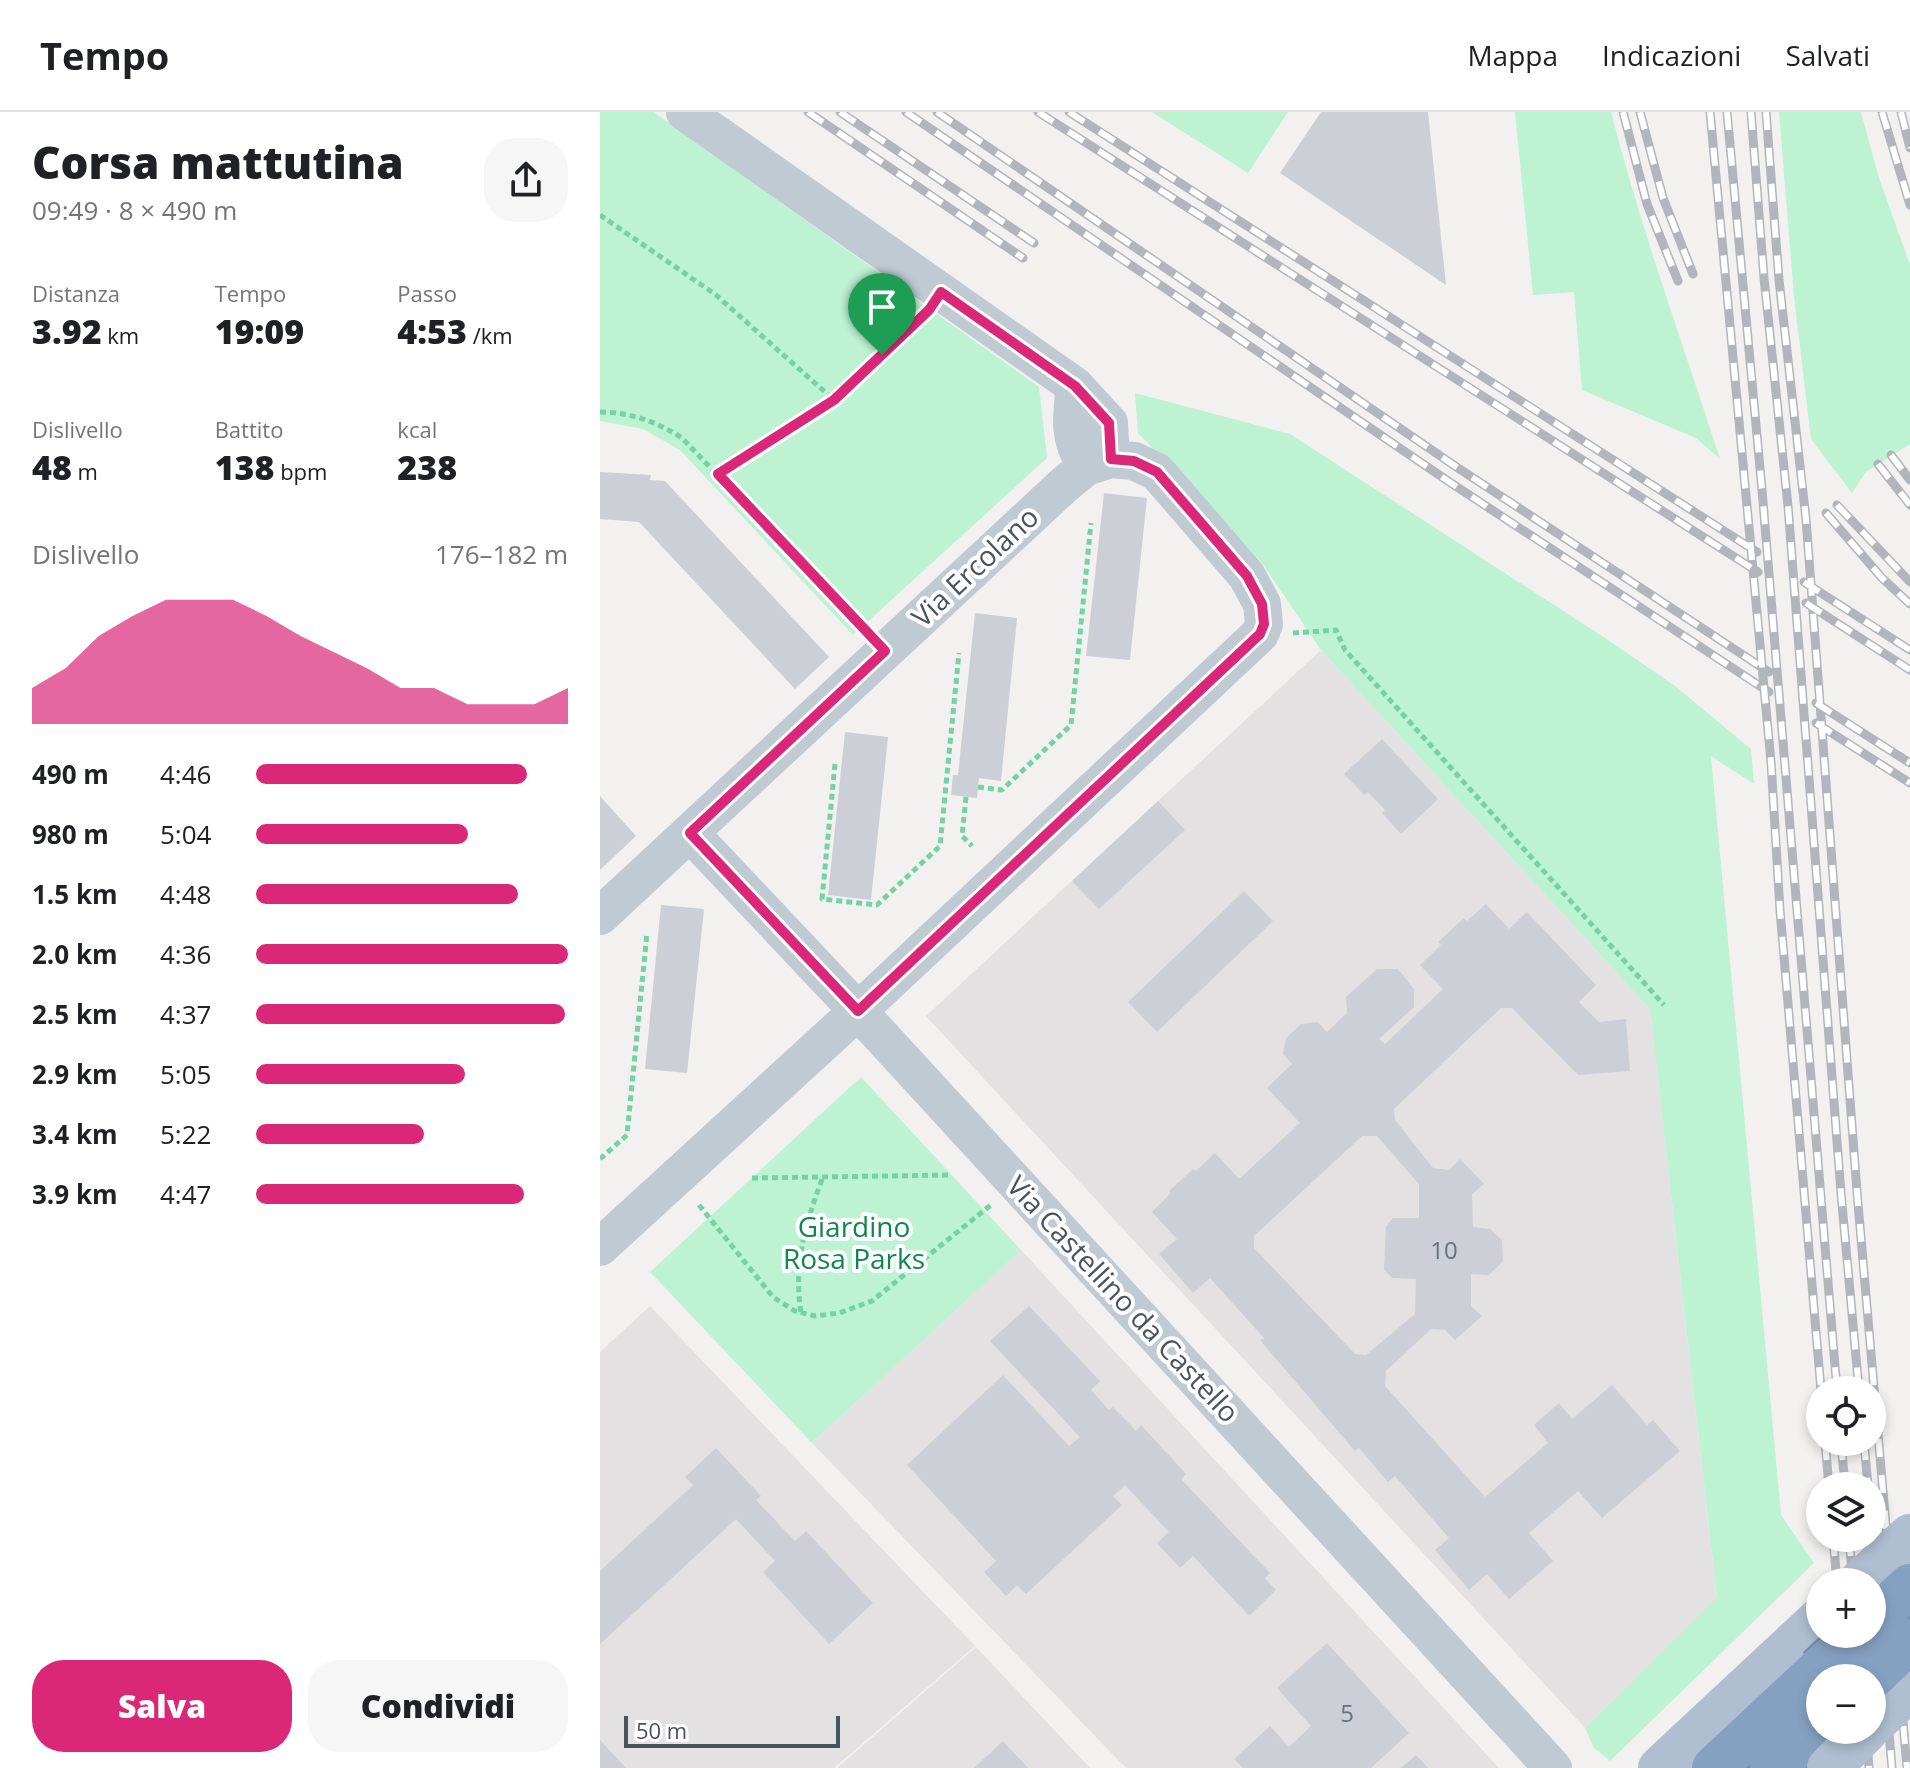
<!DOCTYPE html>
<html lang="it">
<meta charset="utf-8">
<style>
:root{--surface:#fff;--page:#f6f6f6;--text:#202124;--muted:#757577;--line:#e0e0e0;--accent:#db2777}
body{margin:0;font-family:"Open Sans",sans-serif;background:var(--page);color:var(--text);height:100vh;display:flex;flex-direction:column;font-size:30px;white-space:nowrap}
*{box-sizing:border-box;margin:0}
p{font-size:26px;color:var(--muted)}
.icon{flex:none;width:44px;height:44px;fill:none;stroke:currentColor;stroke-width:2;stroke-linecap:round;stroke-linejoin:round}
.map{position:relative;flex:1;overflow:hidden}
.details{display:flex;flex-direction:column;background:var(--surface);width:600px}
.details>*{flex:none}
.tools{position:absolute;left:1206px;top:1264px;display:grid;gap:16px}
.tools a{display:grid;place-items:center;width:80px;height:80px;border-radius:50%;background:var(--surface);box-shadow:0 4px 12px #0003;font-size:40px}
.scale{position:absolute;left:24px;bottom:20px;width:216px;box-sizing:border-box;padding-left:8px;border:4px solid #47535f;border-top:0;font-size:22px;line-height:28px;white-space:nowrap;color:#47535f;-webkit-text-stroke:6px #fff;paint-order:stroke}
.pin{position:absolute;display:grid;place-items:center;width:68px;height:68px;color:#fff;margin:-82px -34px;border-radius:50% 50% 50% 0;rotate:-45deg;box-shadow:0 0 8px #0007}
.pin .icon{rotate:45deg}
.round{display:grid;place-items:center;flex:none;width:84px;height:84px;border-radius:32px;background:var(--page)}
.summary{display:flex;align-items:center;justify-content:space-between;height:136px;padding:0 32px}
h1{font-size:44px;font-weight:800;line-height:60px}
.stats{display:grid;grid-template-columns:repeat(3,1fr);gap:12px;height:136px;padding:8px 32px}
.stats div{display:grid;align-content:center}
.stats b{font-size:34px;font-weight:800}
.stats small{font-size:22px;font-weight:400}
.stats p{font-size:22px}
.chart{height:224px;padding:16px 32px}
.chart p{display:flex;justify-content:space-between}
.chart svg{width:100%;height:144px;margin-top:8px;fill:var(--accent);opacity:.7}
.button{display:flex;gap:16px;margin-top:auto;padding:16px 32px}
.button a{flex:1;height:92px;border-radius:32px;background:var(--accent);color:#fff;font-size:32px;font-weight:800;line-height:92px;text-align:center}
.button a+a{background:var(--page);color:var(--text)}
ul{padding:0 32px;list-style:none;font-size:26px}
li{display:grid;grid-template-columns:128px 96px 1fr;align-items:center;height:60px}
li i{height:20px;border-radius:10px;background:var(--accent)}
header{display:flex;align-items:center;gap:48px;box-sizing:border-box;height:112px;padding:0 40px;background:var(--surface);border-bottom:2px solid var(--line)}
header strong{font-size:38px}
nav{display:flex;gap:44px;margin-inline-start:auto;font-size:28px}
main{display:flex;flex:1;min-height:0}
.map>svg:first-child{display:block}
</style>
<header>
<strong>Tempo</strong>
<nav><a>Mappa</a><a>Indicazioni</a><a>Salvati</a></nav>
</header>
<main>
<section class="details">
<div class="summary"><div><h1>Corsa mattutina</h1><p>09:49 · 8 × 490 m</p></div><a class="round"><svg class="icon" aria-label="share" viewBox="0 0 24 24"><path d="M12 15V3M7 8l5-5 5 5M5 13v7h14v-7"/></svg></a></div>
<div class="stats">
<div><p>Distanza</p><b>3.92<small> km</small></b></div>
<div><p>Tempo</p><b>19:09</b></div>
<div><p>Passo</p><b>4:53<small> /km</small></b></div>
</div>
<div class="stats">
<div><p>Dislivello</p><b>48<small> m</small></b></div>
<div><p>Battito</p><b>138<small> bpm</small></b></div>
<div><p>kcal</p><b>238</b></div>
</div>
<div class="chart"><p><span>Dislivello</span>176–182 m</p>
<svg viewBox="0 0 160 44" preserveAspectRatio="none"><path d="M0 44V33L10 27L20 17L30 11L40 6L50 6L60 6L70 11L80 17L90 22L100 27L110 33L120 33L130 38L140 38L150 38L160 33V44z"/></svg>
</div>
<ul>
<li><b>490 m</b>4:46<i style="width:87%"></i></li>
<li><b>980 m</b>5:04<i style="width:68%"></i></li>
<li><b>1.5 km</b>4:48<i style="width:84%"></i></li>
<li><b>2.0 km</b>4:36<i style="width:100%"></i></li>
<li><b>2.5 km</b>4:37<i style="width:99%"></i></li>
<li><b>2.9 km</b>5:05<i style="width:67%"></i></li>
<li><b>3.4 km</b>5:22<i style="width:54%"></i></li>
<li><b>3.9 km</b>4:47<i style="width:86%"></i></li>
</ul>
<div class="button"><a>Salva</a><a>Condividi</a></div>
</section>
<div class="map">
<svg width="1310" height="1656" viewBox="0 0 1310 1656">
<rect width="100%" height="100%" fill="#f3f0f0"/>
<path fill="#e4e1e2" d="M721 538 1050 897 1117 1487 985 1616 326 904Z
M421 1138 899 1656H526L212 1331Z
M50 1194 375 1534 234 1656H0V1240Z
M376 1535 490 1656H237Z"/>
<path fill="#bdf2d3" d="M0 0H54L439 275 447 346 253 523 80 338 43 317 0 309Z
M552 0H688L648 61Z
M915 0H1011C1041 117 1083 232 1120 347L1096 326 982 278 974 180 933 183Z
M1179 0H1261L1279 66 1310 153V332L1266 360 1252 381 1211 327 1194 185Z
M535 281 690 322 1005 526 1075 574 1151 637 1154 672 1111 644 1181 1403 1214 1451 1010 1649 994 1636 985 1616 1117 1486 1050 897 721 538 662 451 538 321Z
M261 965 421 1138 212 1331 50 1160Z"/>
<path fill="#cccfd5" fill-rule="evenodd" d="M721 0H828L846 173 680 61Z
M0 360 51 363 50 368 65 369 229 545 195 577 39 410 0 407Z
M504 381 547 386 530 548 486 544Z
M375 501 417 506 401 669 379 666 377 686 351 683 353 663H358Z
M245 620 288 625 271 788 228 783Z
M782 627 838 687 801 722 782 701 785 698 768 680 764 683 744 662Z
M0 684 36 724 0 758Z
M558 689 585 718 499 797 472 769Z
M644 779 673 809 557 920 528 890Z
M886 792 909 817 927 800 996 873 979 890 999 910 1026 907 1030 959 978 963 912 896H901L794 997 795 1008 833 1056 849 1058 860 1047 884 1072 872 1082 873 1115 890 1117 902 1128 903 1149 889 1163 871 1162V1194L882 1204 855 1228 845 1218 831 1217 786 1259 785 1274 885 1385 948 1331 934 1313 959 1291 972 1307 1012 1273 1047 1313 1053 1308 1080 1339 1002 1406 978 1379 929 1421 953 1449 909 1487 887 1462 869 1478 835 1438 849 1426 795 1364 788 1370 759 1336 755 1339 660 1228 664 1226 610 1166 593 1181 559 1142 577 1127 552 1100 571 1081 569 1079 593 1057 596 1059 615 1041 639 1067 700 1011 667 976 692 952 683 942 686 926 701 912 718 910 727 920 747 901 746 885 777 857H798L814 877V895L779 927 785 932 843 877 820 853 841 833 838 830 864 806 867 809ZM762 1024H777L819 1072V1106H793L786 1114 784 1157 792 1166 816 1167 815 1202 766 1243 755 1242 654 1136V1124Z
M61 793 104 797 87 961 45 957Z
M429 1194 500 1269 491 1278 509 1298 513 1295 536 1319 541 1313 586 1362 581 1367 670 1461 665 1466 676 1478 649 1504 593 1444 580 1456 557 1431 569 1420 525 1373 513 1384 522 1393 426 1482 417 1473 406 1484 384 1460 396 1449 307 1353 403 1263 469 1334 480 1325 390 1229Z
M116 1336 161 1384 156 1388 195 1429 206 1419 273 1491 229 1532 163 1460 175 1449 136 1407 0 1532V1459L93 1373 85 1365Z
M727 1531 809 1621 771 1656H643L634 1647 670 1614 689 1635 711 1614 677 1576Z
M0 1628 26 1656H0Z
M403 1629 428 1656H374Z
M816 1643 828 1656H801Z"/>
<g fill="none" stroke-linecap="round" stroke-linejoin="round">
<g stroke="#718cae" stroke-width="48">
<path id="highway" d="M1114 1656 1219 1558
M1172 1656 1220 1614"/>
</g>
<path stroke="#73d3a6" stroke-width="5" stroke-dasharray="6 4" stroke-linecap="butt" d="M0 103 116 183 234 288 321 206
M0 300C30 300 57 310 82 326L264 516
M118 362 234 288
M693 521 736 518 745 538 1064 893
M235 652 222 787 277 793 340 734 359 541
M378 675 402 678 471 613 491 411
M366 685 362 724 372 734
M0 1047 27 1023 47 821
M152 1066 352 1063
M99 1093 173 1185 195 1199 215 1204 239 1201 272 1189 392 1092
M201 1200C193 1153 206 1109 223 1065"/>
<path stroke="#c0cad3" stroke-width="38" d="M85 0 475 274 509 311 511 347
M475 274C471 307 468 325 486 355
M90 721 258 899 953 1656
M0 804 464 373 486 355 511 347 534 349 557 360 647 464 662 492 664 512 660 522 258 899 0 1135"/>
<path stroke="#afbfd1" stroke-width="44" d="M1060 1656 1220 1507"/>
<use href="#highway" stroke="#85a1c2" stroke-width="44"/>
<g stroke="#b2b5bb" stroke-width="9">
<path id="rail" d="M208 0 423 146
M240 0 434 131
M306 0 851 371 1169 580
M337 0 858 356 1169 560
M438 0 1158 460
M469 0 1157 440
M1023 0 1047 92 1078 169
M1040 0 1063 86 1093 162
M1110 0 1171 650 1180 798 1221 1278
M1127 0 1162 378 1237 1278
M1151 0 1164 166 1188 394 1241 1081 1259 1278
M1166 0 1179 168 1206 407 1257 1080 1307 1656
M1282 0 1310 93
M1301 0 1310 36
M1291 343 1310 368
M1278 352 1310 393
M1237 393 1310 470
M1226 401 1282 466 1310 492
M1204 470 1310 538
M1206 491 1310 558
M1216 591 1310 651
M1216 611 1310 671
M1225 1330 1229 1374
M1241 1330 1245 1374
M1264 1330 1268 1374
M1272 1423 1292 1656
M1233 1426 1237 1470
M1249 1426 1253 1470
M1241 1522 1245 1566
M1258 1522 1261 1566
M1249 1618 1253 1656
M1266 1618 1269 1656"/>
</g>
<use href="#rail" stroke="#fff" stroke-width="6" stroke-dasharray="18" stroke-linecap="butt"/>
<g stroke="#718cae" stroke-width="48" stroke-linecap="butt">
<path id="highway-bridge" d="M1272 1509 1310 1474
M1219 1558 1258 1522
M1271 1566 1310 1529"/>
</g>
<path stroke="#afbfd1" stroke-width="44" d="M1260 1470 1310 1424
M1272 1613 1310 1576
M1229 1656 1267 1618"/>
<use href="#highway-bridge" stroke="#85a1c2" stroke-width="44"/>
</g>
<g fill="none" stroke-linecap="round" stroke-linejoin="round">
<g stroke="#fff" stroke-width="16">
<path id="route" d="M341 180 475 274 509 311 511 347 534 349 557 360 647 464 662 492 664 512 660 522 258 899 90 721 285 539 118 362 234 288 329 198Z"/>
</g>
<use href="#route" stroke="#db2777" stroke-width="10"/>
</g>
<g text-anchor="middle" stroke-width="8" stroke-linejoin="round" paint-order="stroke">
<g font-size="24" fill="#68727c">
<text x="844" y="1147">10</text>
<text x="747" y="1610">5</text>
</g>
<g font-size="28" fill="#47535f" stroke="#fff">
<text transform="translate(375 455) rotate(-43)" y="10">Via Ercolano</text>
<text transform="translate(523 1187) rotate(47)" y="10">Via Castellino da Castello</text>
</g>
<g font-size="28" fill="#11874f" stroke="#fff">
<text x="254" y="1125">Giardino<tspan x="254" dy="32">Rosa Parks</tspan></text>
</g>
</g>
</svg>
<div class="tools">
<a><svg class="icon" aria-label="locate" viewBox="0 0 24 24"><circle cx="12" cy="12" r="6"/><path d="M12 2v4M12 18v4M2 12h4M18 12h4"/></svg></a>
<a><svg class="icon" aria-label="layers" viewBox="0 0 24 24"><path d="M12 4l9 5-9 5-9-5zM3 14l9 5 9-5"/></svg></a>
<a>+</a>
<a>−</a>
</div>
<div class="scale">50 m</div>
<div class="pin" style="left:282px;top:243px;background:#1e9e55"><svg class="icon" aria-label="arrive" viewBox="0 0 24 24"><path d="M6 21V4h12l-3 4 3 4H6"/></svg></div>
</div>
</main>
